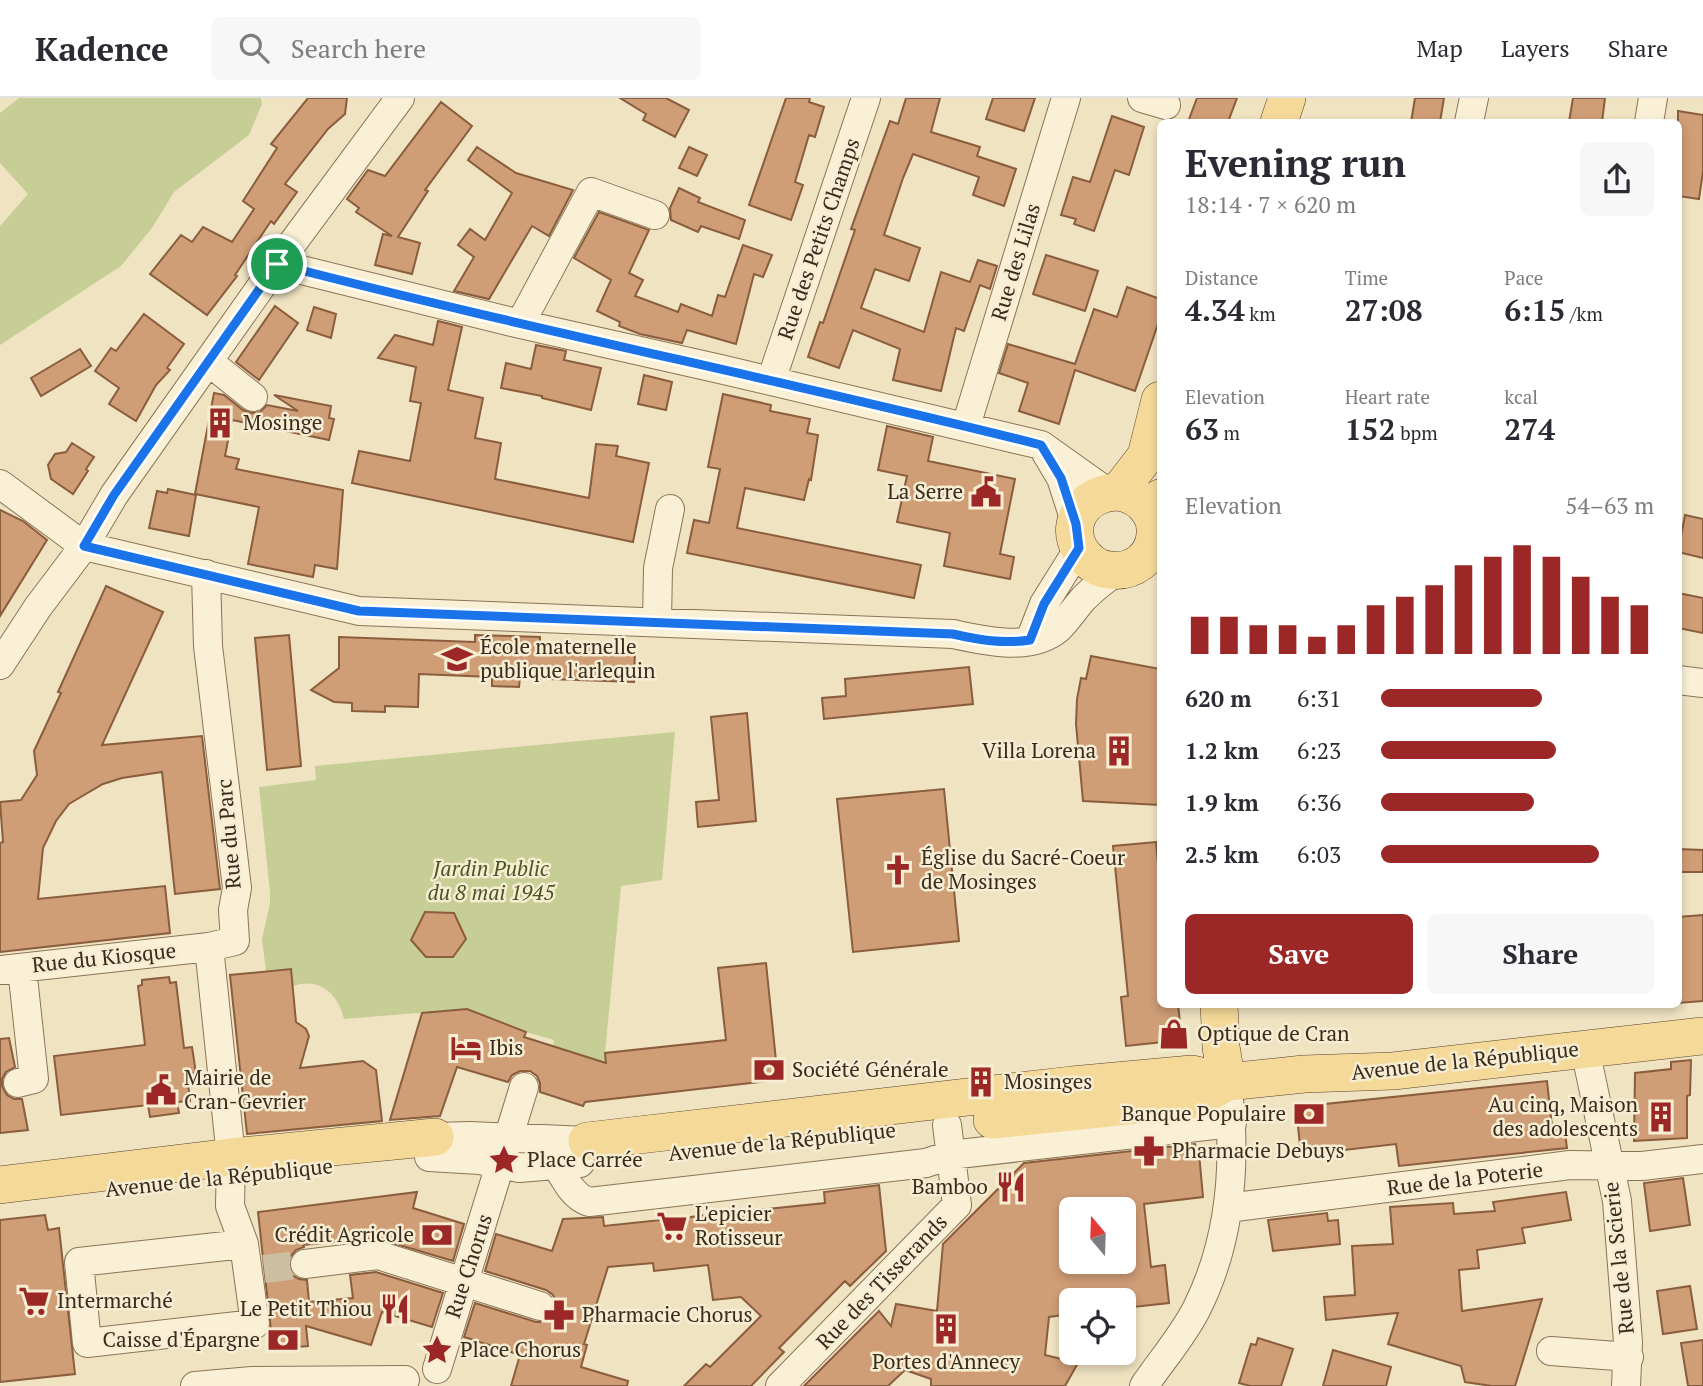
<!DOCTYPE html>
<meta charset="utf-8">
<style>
:root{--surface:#fff;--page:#f7f7f7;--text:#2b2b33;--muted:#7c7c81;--line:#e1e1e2;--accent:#9b2826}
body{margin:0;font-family:"PT Serif",serif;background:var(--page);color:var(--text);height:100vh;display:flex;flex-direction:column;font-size:26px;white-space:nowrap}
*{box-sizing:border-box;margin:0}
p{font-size:23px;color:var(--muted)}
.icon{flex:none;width:38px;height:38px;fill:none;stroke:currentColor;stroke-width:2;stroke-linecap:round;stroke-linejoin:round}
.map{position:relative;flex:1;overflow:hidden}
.sheet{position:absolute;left:1157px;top:21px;width:525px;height:889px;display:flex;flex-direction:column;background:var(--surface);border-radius:10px;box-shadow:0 4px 10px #0003}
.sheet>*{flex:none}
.needle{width:46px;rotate:341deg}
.fabs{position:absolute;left:1059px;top:1099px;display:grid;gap:14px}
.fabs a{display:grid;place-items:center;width:77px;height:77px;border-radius:10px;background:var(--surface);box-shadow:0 4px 10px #0003;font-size:35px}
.pin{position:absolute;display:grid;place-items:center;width:60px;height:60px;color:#fff;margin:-30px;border:4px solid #fff;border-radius:50%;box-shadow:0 2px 7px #0007}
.round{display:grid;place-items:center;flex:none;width:74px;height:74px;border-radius:10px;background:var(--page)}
.overview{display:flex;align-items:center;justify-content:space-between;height:119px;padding:0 28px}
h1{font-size:38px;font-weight:800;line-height:52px}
.stats{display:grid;grid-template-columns:repeat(3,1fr);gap:10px;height:119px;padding:7px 28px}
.stats div{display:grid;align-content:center}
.stats b{font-size:30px;font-weight:800}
.stats small{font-size:19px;font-weight:400}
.stats p{font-size:19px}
.chart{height:196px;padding:14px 28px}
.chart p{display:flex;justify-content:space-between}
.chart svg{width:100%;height:126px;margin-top:7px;stroke:var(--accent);stroke-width:6}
.action{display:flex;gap:14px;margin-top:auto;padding:14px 28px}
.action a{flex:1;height:80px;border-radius:10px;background:var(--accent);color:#fff;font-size:28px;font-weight:800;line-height:80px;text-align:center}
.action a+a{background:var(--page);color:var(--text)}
ul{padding:0 28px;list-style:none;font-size:23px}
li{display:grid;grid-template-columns:112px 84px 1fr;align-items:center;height:52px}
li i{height:18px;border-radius:9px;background:var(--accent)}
header{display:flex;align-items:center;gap:42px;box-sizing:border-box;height:98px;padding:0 35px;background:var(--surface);border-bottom:2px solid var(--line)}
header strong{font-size:33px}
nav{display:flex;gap:38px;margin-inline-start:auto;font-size:24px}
.search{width:490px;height:63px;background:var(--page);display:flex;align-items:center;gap:18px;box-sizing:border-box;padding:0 24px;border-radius:10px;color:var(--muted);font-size:26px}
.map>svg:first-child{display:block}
</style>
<header>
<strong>Kadence</strong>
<div class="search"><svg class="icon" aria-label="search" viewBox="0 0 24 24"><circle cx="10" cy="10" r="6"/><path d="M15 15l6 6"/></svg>Search here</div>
<nav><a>Map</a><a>Layers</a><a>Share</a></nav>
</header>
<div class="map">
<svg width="1703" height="1288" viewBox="0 0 1703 1288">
<rect width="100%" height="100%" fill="#efe3c2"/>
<path fill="#c6ce95" d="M19 0H261L262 6 249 37 174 94 152 130 121 168 0 247V128L28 96 0 65V15Z
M675 634 662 782 621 788 605 955 607 968 553 948 554 942 526 934 467 911 344 921C338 895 319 879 293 888L291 871 266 873 262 841 270 806V794L259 689 316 682 315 668Z"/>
<path fill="#cf9d76" stroke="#8a5d3d" stroke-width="2" fill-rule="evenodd" d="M308 0H347L345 16 328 31 285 86 297 94 274 126 271 123 235 177 237 178 207 217 150 176 181 137 192 144 203 129 232 144 254 111 243 103 277 50 271 46Z
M620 0H666L689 12 675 39 643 22 646 16Z
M786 0H810L809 4 824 9 815 39 809 37 795 84 803 87 791 122 749 107Z
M906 0H940L931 34 980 49 977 58 1016 71 1004 108 973 97 979 79 913 56 903 80 884 137 920 150 909 183 875 171 861 210 924 234 941 174 970 184 978 162 997 168 990 191 980 187 964 233 956 230 941 293 893 282 900 251 853 232 839 270 808 259 820 224 823 225 855 132 851 131 890 23 898 26Z
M993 0H1035L1024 33 986 21Z
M1197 0H1237L1228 24H1188Z
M1415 0H1444L1440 24H1411Z
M1573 0H1605L1602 24H1569Z
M441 4 472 28 425 92 428 93 398 139 420 145 412 176 375 167 383 136 392 138 356 114 359 110 347 101 368 72 385 78Z
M1678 13 1703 17V74L1699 101 1678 98Z
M1112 18 1144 29 1129 77 1115 72 1094 133 1074 126 1076 121 1061 117 1073 79 1090 84Z
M477 49 516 75 573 92 549 138 532 128 489 201 454 193 474 159 458 147 470 131 485 142 512 95 468 62Z
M689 49 707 57 697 78 679 70Z
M679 90 700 100 698 104 745 122 739 141 701 128 698 134 671 122 670 110Z
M599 114 649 132 629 175 643 182 635 198 678 214 681 206 712 218 718 197 725 199 743 147 772 157 763 179 754 176 736 246 687 232 682 245 640 236 619 228 620 224 597 213 611 182 574 160Z
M1046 157 1098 173 1085 213 1033 196Z
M1127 189 1160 201V220L1135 293 1075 272 1059 326 1019 313 1028 285 999 275 1008 246 1075 266 1094 211 1117 219Z
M275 208 298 225 259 282 236 264Z
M314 209 336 216 331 240 307 232Z
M144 216 184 246 167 270 170 272 156 287 136 323 109 306 119 290 95 273 111 250 116 253Z
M438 223 462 229 448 292 483 300 475 340 501 345 495 381 589 400 596 346 618 348 616 358 649 365 633 444 352 385 359 353 410 363 421 305 410 303 416 269 378 260 395 237 433 247Z
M536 247 566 253 564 262 601 270 591 312 542 300V298L501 290 506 265 531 271Z
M80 251 91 268 41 298 31 280Z
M644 277 672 284 666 312 638 306Z
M214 295 224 297 243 312 251 315 260 314 267 307 298 313 274 297 331 308 329 320 334 321 329 342 232 322 225 358 239 361 236 371 343 392 337 471 315 467 313 479 248 466 259 409 195 396Z
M723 296 771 307 770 313 810 321 807 335 818 337 811 382 809 381 804 402 745 390 737 430 921 467 914 500 687 455 694 422 709 425 720 371 708 369Z
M887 328 933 339 928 363 1015 381 1000 456 1014 459 1010 481 944 468 950 435 897 424 907 378 878 372Z
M72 345 94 359 86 371 88 373 73 396 51 381 48 367 55 356 66 354Z
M168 391 196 397 189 438 149 430 157 393 167 395Z
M0 412 23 423 47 442 0 518Z
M1685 417 1703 421V460L1678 454Z
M106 488 163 514 102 647 202 638 220 791 175 796 162 674 122 680 103 686 79 700 69 706 56 723 43 750 38 801 165 788 170 835 0 854V745L3 744 0 704 21 702 37 677 34 653 61 595 58 594Z
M1678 495 1703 500V535L1678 530Z
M289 537 301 668 267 672 255 540Z
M475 537 540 539V546L635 550 634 584 520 580 519 589 492 588V579L419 576 418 609 385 608V614L352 613V605L334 604 311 592 339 570V539L475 544Z
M1091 558 1160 571V707L1083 703 1076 626 1077 601 1081 580 1086 581Z
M969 569 973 606 824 621 822 600 846 598 845 581Z
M747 615 756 723 698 729 696 704 719 702 711 619Z
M944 691 959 843 853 854 837 701Z
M1156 744 1160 788V906H1178L1182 942 1126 948 1121 899 1128 898 1113 748Z
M1678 751 1703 752V774H1678Z
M425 814 454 815 466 841 453 859H426L411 842Z
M1703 817V903L1678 905V819Z
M766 865 778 982 585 1004 583 1008 540 994V985L537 978 530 973H520L512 977 508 984 457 969 440 1018 390 1022 422 915 467 911 526 934 524 939 606 965 605 955 726 942 718 870Z
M291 871 296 924 306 931 309 938 300 970 363 963 376 972 382 1023 247 1036 230 877Z
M169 879 170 885 176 884 184 950 192 949 196 975 187 976 190 1003 177 1004 179 1015 150 1019 148 1007 61 1017 54 958 145 947 138 888 142 887V882Z
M9 940 15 969 6 974 2 981V988L7 997 14 1001H22L28 1032 0 1035V941Z
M1691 962 1690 997 1687 998V1040L1634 1043 1635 975 1671 971V964Z
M1547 983 1552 1028 1564 1027 1567 1050 1399 1068 1396 1046 1301 1057 1296 1009Z
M1195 1046 1197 1055H1199L1203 1099 1144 1106 1151 1169 1165 1167 1169 1205 1124 1210V1202H1071V1216L1049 1219 1045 1257 1078 1265 1065 1288H931V1281L905 1272 888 1288H804L879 1213 891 1228 896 1206 937 1213 943 1146 1024 1065ZM1071 1111H1124V1164H1071Z
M1683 1080 1690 1127 1650 1133 1644 1085Z
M879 1087 886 1153 850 1188 845 1183 779 1250 784 1254 751 1288H684L706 1266 710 1269 761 1218 741 1199 713 1202 708 1167 654 1173 653 1165 608 1169 584 1246 587 1247 581 1269 628 1283 627 1288H511L520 1257 464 1239 475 1205 536 1224H544L551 1221 556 1212V1205L553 1197 546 1192 485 1173 496 1136 552 1153 563 1121 603 1119 604 1128 825 1105 824 1094Z
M417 1094 413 1110 464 1126 453 1163 376 1140 303 1147 304 1149 296 1152 290 1159 289 1167 292 1177 299 1181 307 1182 309 1204 353 1200 350 1177 376 1174 443 1195 432 1229 382 1214 371 1247 306 1228 308 1248 273 1251 258 1114Z
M1566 1094 1571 1122 1522 1130 1525 1145 1477 1152 1479 1170 1459 1172 1462 1213 1542 1201 1515 1288H1492L1465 1284 1461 1268 1388 1246 1398 1215 1326 1222 1324 1199 1355 1197 1352 1148 1393 1146 1390 1109 1453 1105 1454 1116 1495 1113 1493 1104Z
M1327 1115 1328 1123 1338 1122 1340 1146 1273 1153 1268 1122Z
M45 1117 48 1132 59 1130 75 1276 0 1284V1122Z
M1690 1188 1697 1231 1663 1236 1657 1193Z
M1258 1240 1293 1251 1281 1288H1250L1239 1285 1251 1246 1256 1247Z
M1703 1242V1288H1688L1681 1245Z
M1333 1252 1391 1269 1386 1288H1323Z"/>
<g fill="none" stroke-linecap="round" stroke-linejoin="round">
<path stroke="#cbbea1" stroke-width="28" stroke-dasharray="28 14" stroke-linecap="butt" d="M264 1171 305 1166"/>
<g stroke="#8a7458" stroke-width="30">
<path id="minor" d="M1142 0 1166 7
M1469 24 1474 0
M1649 24 1653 0
M277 166 520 226 720 271 1041 347 1107 394
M520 226 591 94 655 117
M209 264 253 299
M771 283 866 0
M966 328 1066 0
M1045 353 1061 380 1076 426
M0 386 84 448 359 513 953 536C985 543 1031 554 1059 530 1068 521 1075 510 1084 500 1094 490 1105 481 1118 473
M206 476 208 548 237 790 233 812 235 843 209 849 231 1059 230 1108 244 1146 255 1226 87 1245 79 1164 244 1146
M657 524 658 470 670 411
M1030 542 1044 506 1079 450
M0 567 38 509 84 448 114 397 277 166 400 0
M1678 582 1703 585
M0 872 209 849
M1585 951 1617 1103 1628 1244 1626 1288
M18 985 34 981 22 870
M435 1039 470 1038 587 1043
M429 1059 480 1062 519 1070 580 1065
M557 1068C565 1081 573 1099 589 1104L926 1065 950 1057 1232 1025
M1228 1110 1570 1067 1642 1068 1703 1061
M305 1166 378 1157 540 1208
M1551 1253 1629 1259
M437 1271 524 989
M195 1288 252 1283 405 1282
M780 1288 957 1107 947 1027
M1144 1288C1161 1263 1182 1239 1196 1212 1232 1141 1237 1062 1227 984"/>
</g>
<g stroke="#57412d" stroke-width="38">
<path id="major" d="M1279 24 1287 0
M1119 393 1146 358 1160 302
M1154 422C1129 366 1054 405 1080 452 1087 463 1097 471 1110 472 1133 475 1153 460 1155 437 1156 431 1154 426 1154 421 1155 414 1158 407 1160 400
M1219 906 1221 949 1227 984
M992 1022 1196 1001 1227 984
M587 1043 1072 987 1192 976 1227 984 1304 976 1393 973 1703 938
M0 1087 231 1059 435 1039"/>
</g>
<use href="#minor" stroke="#faf0d5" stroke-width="28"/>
<use href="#major" stroke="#f4d998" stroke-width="37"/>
</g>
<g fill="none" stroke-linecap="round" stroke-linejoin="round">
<g stroke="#fff" stroke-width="14">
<path id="route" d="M277 166C531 232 788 283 1041 347L1061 380 1076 426 1079 450 1044 506 1030 542C1003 546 979 542 953 536L359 513 84 448 114 397Z"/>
</g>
<use href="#route" stroke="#1a73e8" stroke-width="9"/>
</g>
<defs>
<g id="building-bare" transform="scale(2.415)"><path d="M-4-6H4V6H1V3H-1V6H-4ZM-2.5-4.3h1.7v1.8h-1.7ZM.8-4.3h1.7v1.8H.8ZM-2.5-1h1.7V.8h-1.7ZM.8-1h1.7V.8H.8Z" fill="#9b2826" stroke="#f6edd2" stroke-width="2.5" paint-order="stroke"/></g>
<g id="civic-bare" transform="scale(2.415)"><path d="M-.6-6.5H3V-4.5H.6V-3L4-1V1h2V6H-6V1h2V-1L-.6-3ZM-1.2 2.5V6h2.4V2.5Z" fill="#9b2826" stroke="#f6edd2" stroke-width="2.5" paint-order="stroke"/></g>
<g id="school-bare" transform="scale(2.415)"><path d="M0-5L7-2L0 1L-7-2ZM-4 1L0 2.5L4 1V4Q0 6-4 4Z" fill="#9b2826" stroke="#f6edd2" stroke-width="2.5" paint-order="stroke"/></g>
<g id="church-bare" transform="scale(2.415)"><path d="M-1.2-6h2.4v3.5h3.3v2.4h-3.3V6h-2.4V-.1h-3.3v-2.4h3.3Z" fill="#9b2826" stroke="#f6edd2" stroke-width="2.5" paint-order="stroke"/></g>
<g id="shop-bare" transform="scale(2.415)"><path d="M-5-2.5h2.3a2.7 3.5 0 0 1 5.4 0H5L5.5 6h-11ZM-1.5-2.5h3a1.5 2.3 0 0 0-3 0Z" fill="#9b2826" stroke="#f6edd2" stroke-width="2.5" paint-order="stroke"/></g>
<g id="hotel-bare" transform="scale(2.415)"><path d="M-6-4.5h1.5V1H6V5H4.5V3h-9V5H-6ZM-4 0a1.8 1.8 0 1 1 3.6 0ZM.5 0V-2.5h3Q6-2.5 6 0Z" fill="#9b2826" stroke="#f6edd2" stroke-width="2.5" paint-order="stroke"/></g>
<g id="bank-bare" transform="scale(2.415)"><path d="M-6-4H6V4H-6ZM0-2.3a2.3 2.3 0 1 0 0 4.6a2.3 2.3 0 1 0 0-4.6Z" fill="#9b2826" stroke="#f6edd2" stroke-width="2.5" paint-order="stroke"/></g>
<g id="pharmacy-bare" transform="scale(2.415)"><path d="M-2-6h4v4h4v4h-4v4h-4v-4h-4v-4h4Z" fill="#9b2826" stroke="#f6edd2" stroke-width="2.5" paint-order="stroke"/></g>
<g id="sight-bare" transform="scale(2.415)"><path d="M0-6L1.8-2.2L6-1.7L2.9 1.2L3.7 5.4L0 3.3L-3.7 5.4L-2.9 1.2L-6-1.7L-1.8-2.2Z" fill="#9b2826" stroke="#f6edd2" stroke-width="2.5" paint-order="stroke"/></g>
<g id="restaurant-bare" transform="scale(2.415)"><path d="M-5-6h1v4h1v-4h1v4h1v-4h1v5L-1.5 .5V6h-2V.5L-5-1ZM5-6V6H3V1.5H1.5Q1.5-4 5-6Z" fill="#9b2826" stroke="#f6edd2" stroke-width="2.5" paint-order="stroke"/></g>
<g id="supermarket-bare" transform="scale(2.415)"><path d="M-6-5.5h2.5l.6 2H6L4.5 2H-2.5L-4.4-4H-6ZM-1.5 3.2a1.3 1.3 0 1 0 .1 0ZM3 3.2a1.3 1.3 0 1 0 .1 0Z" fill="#9b2826" stroke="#f6edd2" stroke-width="2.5" paint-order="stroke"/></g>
</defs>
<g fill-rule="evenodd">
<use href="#building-bare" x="220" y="325"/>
<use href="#civic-bare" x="986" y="394"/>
<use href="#school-bare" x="457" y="561"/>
<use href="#building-bare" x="1119" y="653"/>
<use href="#church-bare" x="898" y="772"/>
<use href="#shop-bare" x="1174" y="936"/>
<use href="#hotel-bare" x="466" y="950"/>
<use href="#bank-bare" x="769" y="972"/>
<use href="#building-bare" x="981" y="984"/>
<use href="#civic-bare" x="161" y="992"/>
<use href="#bank-bare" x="1309" y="1016"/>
<use href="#building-bare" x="1661" y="1019"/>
<use href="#pharmacy-bare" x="1149" y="1053"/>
<use href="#sight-bare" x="504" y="1062"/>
<use href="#restaurant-bare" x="1011" y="1089"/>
<use href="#supermarket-bare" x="672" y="1128"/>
<use href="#bank-bare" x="437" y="1137"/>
<use href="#supermarket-bare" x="34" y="1203"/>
<use href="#restaurant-bare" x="395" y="1211"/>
<use href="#pharmacy-bare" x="559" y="1217"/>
<use href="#building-bare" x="946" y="1231"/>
<use href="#bank-bare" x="283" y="1242"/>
<use href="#sight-bare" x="437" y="1252"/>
</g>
<g text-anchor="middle" stroke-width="5" stroke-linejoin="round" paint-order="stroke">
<g font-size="21" fill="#392b1d" stroke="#f6edd2">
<text transform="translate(819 141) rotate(-71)" y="7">Rue des Petits Champs</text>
<text transform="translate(1016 164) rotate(-73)" y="7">Rue des Lilas</text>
<text transform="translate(229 736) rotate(-95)" y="7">Rue du Parc</text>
<text transform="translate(104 860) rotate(-6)" y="7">Rue du Kiosque</text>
<text transform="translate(1465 963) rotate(-6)" y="7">Avenue de la République</text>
<text transform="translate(782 1044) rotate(-6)" y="7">Avenue de la République</text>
<text transform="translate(219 1080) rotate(-6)" y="7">Avenue de la République</text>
<text transform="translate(1465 1081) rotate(-7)" y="7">Rue de la Poterie</text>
<text transform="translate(1619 1160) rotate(-96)" y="7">Rue de la Scierie</text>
<text transform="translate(469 1168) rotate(-72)" y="7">Rue Chorus</text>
<text transform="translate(882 1184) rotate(-46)" y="7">Rue des Tisserands</text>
</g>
<g font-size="21" fill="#392b1d" stroke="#f6edd2" text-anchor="start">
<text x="243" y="332">Mosinge</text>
<text x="963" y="401" text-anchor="end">La Serre</text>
<text x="480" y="556">École maternelle<tspan x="480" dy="24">publique l'arlequin</tspan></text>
<text x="1096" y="660" text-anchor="end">Villa Lorena</text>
<text x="921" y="767">Église du Sacré-Coeur<tspan x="921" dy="24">de Mosinges</tspan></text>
<text x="1197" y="943">Optique de Cran</text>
<text x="489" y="957">Ibis</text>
<text x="792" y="979">Société Générale</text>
<text x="184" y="987">Mairie de<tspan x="184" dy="24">Cran-Gevrier</tspan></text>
<text x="1004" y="991">Mosinges</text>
<text x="1638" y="1014" text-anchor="end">Au cinq, Maison<tspan x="1638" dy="24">des adolescents</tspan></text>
<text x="1286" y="1023" text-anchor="end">Banque Populaire</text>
<text x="1172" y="1060">Pharmacie Debuys</text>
<text x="527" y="1069">Place Carrée</text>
<text x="988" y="1096" text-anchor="end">Bamboo</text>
<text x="695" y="1123">L'epicier<tspan x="695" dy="24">Rotisseur</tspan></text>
<text x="414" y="1144" text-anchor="end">Crédit Agricole</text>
<text x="57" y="1210">Intermarché</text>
<text x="372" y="1218" text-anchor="end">Le Petit Thiou</text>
<text x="582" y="1224">Pharmacie Chorus</text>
<text x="260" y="1249" text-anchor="end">Caisse d'Épargne</text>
<text x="460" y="1259">Place Chorus</text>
<text x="946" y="1271" text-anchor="middle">Portes d'Annecy</text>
</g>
<g font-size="21" font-style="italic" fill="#485623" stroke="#f6edd2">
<text x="491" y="778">Jardin Public<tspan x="491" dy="24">du 8 mai 1945</tspan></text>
</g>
</g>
</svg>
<div class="fabs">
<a><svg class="needle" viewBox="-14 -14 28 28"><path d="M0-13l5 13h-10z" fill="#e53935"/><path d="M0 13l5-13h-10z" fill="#7c7c81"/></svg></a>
<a><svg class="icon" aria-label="locate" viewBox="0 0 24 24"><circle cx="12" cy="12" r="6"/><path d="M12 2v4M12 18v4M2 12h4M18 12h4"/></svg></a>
</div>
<div class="pin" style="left:277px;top:166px;background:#1e9e55"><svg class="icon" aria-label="arrive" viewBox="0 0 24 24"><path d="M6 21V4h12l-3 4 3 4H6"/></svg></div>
<section class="sheet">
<div class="overview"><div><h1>Evening run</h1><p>18:14 · 7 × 620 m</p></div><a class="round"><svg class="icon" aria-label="share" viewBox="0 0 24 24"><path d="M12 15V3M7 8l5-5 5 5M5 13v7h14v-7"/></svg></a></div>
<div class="stats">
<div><p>Distance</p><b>4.34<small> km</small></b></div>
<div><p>Time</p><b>27:08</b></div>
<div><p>Pace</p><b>6:15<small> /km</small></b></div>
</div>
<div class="stats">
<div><p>Elevation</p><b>63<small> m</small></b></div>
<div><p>Heart rate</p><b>152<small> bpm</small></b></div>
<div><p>kcal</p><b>274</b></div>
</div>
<div class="chart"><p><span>Elevation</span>54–63 m</p>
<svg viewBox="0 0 160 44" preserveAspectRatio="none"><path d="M5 44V31M15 44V31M25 44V34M35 44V34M45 44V38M55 44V34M65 44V27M75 44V24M85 44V20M95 44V13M105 44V10M115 44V6M125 44V10M135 44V17M145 44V24M155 44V27"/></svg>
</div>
<ul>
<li><b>620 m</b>6:31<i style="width:59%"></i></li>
<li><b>1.2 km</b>6:23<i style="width:64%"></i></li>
<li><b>1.9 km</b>6:36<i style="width:56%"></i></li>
<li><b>2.5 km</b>6:03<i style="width:80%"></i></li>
</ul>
<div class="action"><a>Save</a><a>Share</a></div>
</section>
</div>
